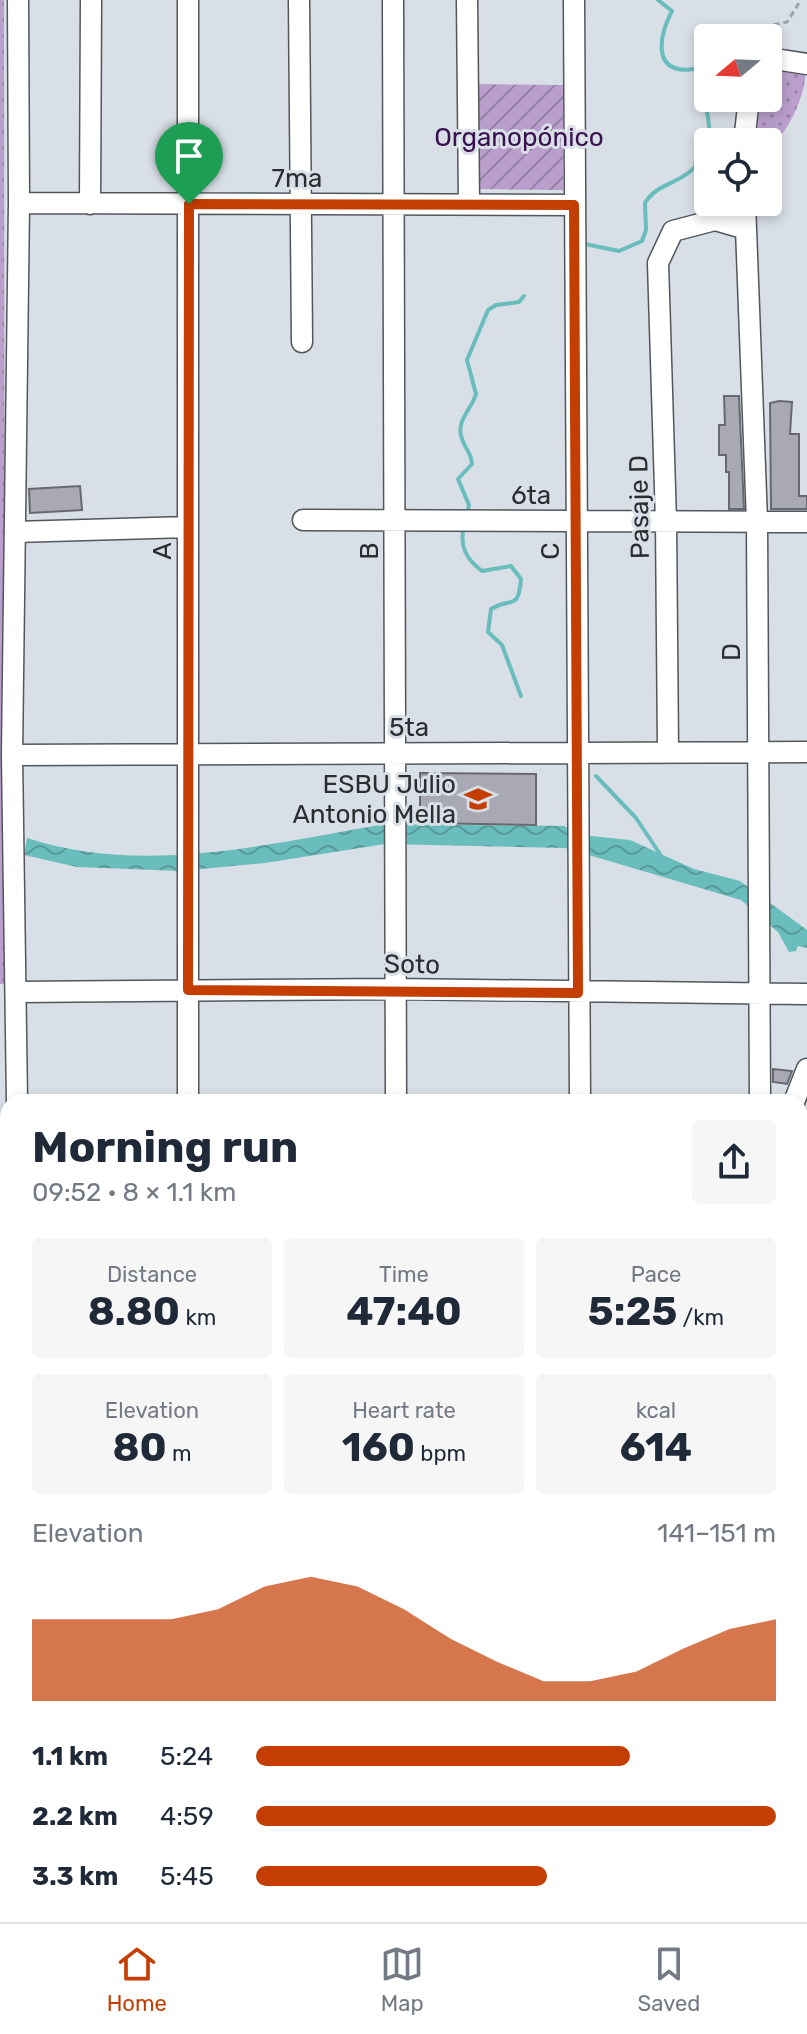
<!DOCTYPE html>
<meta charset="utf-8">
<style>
:root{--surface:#fff;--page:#f6f6f7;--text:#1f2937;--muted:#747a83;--line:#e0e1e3;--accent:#c43d02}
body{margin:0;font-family:Rubik,sans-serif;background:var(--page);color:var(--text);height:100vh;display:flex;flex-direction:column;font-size:30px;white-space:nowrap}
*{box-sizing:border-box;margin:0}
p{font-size:26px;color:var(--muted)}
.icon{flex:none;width:44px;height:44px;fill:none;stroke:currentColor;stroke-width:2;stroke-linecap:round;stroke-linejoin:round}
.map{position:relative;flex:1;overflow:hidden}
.panel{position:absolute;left:0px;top:1094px;width:808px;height:828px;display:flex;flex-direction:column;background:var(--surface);border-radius:24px 24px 0 0;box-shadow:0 4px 12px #0003}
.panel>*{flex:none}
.needle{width:52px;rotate:251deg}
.controls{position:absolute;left:694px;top:24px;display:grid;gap:16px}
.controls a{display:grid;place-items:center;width:88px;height:88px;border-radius:8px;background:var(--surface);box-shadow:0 4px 12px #0003;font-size:40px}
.pin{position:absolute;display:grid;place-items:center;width:68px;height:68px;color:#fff;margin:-82px -34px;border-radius:50% 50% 50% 0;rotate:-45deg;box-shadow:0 0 8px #0007}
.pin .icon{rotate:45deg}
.round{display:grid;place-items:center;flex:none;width:84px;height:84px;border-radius:8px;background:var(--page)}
.overview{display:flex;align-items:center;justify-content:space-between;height:136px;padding:0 32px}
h1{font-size:44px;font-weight:700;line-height:60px}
.metrics{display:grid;grid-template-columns:repeat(3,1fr);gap:12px;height:136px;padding:8px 32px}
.metrics div{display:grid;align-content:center;border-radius:8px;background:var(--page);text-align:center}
.metrics b{font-size:40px;font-weight:700}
.metrics small{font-size:22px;font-weight:400}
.metrics p{font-size:22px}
.chart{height:224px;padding:16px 32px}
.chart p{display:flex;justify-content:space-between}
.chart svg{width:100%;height:144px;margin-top:8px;fill:var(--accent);opacity:.7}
ul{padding:0 32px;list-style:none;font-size:26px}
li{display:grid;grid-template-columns:128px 96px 1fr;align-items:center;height:60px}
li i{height:20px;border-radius:10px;background:var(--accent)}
.menu{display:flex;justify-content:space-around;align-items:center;height:112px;border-top:2px solid var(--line);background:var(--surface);font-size:22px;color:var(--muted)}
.menu a{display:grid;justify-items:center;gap:4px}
.menu .selected{color:var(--accent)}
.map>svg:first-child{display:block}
</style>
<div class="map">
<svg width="807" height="1922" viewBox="0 0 807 1922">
<defs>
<pattern id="grass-dots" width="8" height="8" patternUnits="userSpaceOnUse" patternTransform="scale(2)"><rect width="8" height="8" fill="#ba9fcd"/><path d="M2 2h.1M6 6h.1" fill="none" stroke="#9782a7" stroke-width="1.8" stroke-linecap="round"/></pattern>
<pattern id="garden-furrows" width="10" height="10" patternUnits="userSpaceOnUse" patternTransform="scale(2)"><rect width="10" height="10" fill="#ba9fcd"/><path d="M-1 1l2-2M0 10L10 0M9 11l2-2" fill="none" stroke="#9782a7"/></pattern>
<pattern id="water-waves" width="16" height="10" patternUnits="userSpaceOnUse" patternTransform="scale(2)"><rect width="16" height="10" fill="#6abdbd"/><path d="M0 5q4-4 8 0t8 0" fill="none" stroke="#579a9a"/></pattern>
</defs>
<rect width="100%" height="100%" fill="#d8dfe6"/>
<path fill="url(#grass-dots)" d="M0 0H4L5 984H0Z
M768 67 805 73C807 92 786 138 769 147L768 142H756L759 98H768Z"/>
<path fill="url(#garden-furrows)" d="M475 84 563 85V190L474 189Z"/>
<path fill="url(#water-waves)" d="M385 824 564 826 581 835 630 840 694 869 740 881 807 930V948L798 946 796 951 789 952 778 932 741 900 565 848 385 844 265 863 180 871 77 867 24 855 27 838C144 876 268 844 385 824Z"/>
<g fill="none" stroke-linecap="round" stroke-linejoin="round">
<path stroke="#6abdbd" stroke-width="4" d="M585 244 619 251 642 241 646 230 645 203C657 183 680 184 695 167 695 153 708 144 709 130 710 113 700 96 702 78L694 69C651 75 659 36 672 11L658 0
M467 514 469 505 458 479 472 464C471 452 465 449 462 439 455 421 472 409 476 394L467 360 488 310 496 305 519 302 524 296
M464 526C459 546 466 559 482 571L511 566 521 579C518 612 512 596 491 609L488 632 502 645 521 696
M596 776 636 818 660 854"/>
</g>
<path fill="#a8a9b2" stroke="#686870" stroke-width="2" d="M724 396H739L744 509H729V472H726V455H719V425H725Z
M779 401 792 402 790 434H799V496H807V509H771L770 403Z
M80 486 82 510 30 513 29 489Z
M420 773 536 774V825L420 823Z
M773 1069 792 1071 787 1084 773 1082Z"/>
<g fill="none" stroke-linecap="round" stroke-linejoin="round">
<g stroke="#52575d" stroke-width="23">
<path id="minor" d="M299 0 302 342
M393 0 396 1102
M467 0 469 204
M574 0 580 1102
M768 58 807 64
M744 142 749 98
M745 202 757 521 760 1102
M19 203 574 205
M90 204 91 0
M303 520 807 522
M15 532 188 527
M668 751 666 521 658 263 673 231 715 220 746 229
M12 755 807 752
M16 992 396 989 807 994
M17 1102 12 755 19 203 18 0
M188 1102V0
M794 1102 807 1069
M0 1224 8 1225
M800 1258H807
M800 1495 807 1496
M8 1789V1776
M800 1812H807
M716 1914V1922
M744 1914V1922
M399 1922V1914
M576 1922V1914"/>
</g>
<path stroke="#9ea4aa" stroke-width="3" stroke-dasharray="6 4" stroke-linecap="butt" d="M753 38V29L787 22 801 0
M0 1154 8 1152
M0 1493 8 1494
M0 1899 8 1835"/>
<use href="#minor" stroke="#fff" stroke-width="20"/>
</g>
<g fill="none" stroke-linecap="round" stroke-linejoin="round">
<g stroke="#fff" stroke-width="16">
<path id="route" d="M189 204 574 205 578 993 188 990Z"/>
</g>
<use href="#route" stroke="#c43d02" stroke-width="10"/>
</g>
<defs>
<g id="school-bare" transform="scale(2.16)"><path d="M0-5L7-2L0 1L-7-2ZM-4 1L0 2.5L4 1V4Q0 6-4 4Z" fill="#c43d02" stroke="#d8dfe6" stroke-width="2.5" paint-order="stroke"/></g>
</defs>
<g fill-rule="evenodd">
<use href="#school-bare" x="478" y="799"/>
</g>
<g text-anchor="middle" stroke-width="6" stroke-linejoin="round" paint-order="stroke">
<g font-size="26" fill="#3a1250" stroke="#d8dfe6">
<text x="519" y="146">Organopónico</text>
</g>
<g font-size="26" fill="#2b2e31" stroke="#d8dfe6">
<text x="297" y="187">7ma</text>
<text x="531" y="504">6ta</text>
<text transform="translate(639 507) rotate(-91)" y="9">Pasaje D</text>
<text transform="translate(162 551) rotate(-90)" y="9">A</text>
<text transform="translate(369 551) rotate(-90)" y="9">B</text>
<text transform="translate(550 551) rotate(-90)" y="9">C</text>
<text transform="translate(731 652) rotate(-90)" y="9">D</text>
<text x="409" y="736">5ta</text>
<text transform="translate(412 964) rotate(1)" y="9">Soto</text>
</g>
<g font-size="26" fill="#2b2e31" stroke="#d8dfe6" text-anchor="end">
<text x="456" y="793">ESBU Julio<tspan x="456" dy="30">Antonio Mella</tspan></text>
</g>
</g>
</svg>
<div class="controls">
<a><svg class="needle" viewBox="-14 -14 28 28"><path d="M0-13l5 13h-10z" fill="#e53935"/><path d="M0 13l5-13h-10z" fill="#747a83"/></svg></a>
<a><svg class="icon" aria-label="locate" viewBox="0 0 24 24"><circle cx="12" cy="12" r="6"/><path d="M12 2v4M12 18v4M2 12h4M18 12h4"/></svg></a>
</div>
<div class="pin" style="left:189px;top:204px;background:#1e9e55"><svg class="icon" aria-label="arrive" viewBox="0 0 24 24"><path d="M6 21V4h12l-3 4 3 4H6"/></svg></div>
<section class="panel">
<div class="overview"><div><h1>Morning run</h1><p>09:52 · 8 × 1.1 km</p></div><a class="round"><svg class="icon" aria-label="share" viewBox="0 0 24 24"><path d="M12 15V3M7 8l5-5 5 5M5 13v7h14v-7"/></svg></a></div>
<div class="metrics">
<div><p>Distance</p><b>8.80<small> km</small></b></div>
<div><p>Time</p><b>47:40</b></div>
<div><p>Pace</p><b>5:25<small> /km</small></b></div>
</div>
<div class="metrics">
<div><p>Elevation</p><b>80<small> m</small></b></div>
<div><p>Heart rate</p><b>160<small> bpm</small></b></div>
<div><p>kcal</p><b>614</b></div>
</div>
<div class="chart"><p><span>Elevation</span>141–151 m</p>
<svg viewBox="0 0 160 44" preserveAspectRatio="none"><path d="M0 44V19L10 19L20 19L30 19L40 16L50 9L60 6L70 9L80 16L90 25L100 32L110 38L120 38L130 35L140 28L150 22L160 19V44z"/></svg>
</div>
<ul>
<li><b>1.1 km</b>5:24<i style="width:72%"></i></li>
<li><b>2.2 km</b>4:59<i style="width:100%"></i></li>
<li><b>3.3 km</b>5:45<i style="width:56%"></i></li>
</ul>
</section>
</div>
<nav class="menu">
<a class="selected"><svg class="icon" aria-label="home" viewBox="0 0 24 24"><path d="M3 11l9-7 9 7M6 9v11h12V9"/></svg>Home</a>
<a><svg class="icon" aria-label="map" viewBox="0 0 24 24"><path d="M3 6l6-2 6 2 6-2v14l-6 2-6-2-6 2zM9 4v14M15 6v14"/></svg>Map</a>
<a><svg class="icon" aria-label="saved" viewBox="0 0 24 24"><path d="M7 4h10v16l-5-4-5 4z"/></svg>Saved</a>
</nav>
